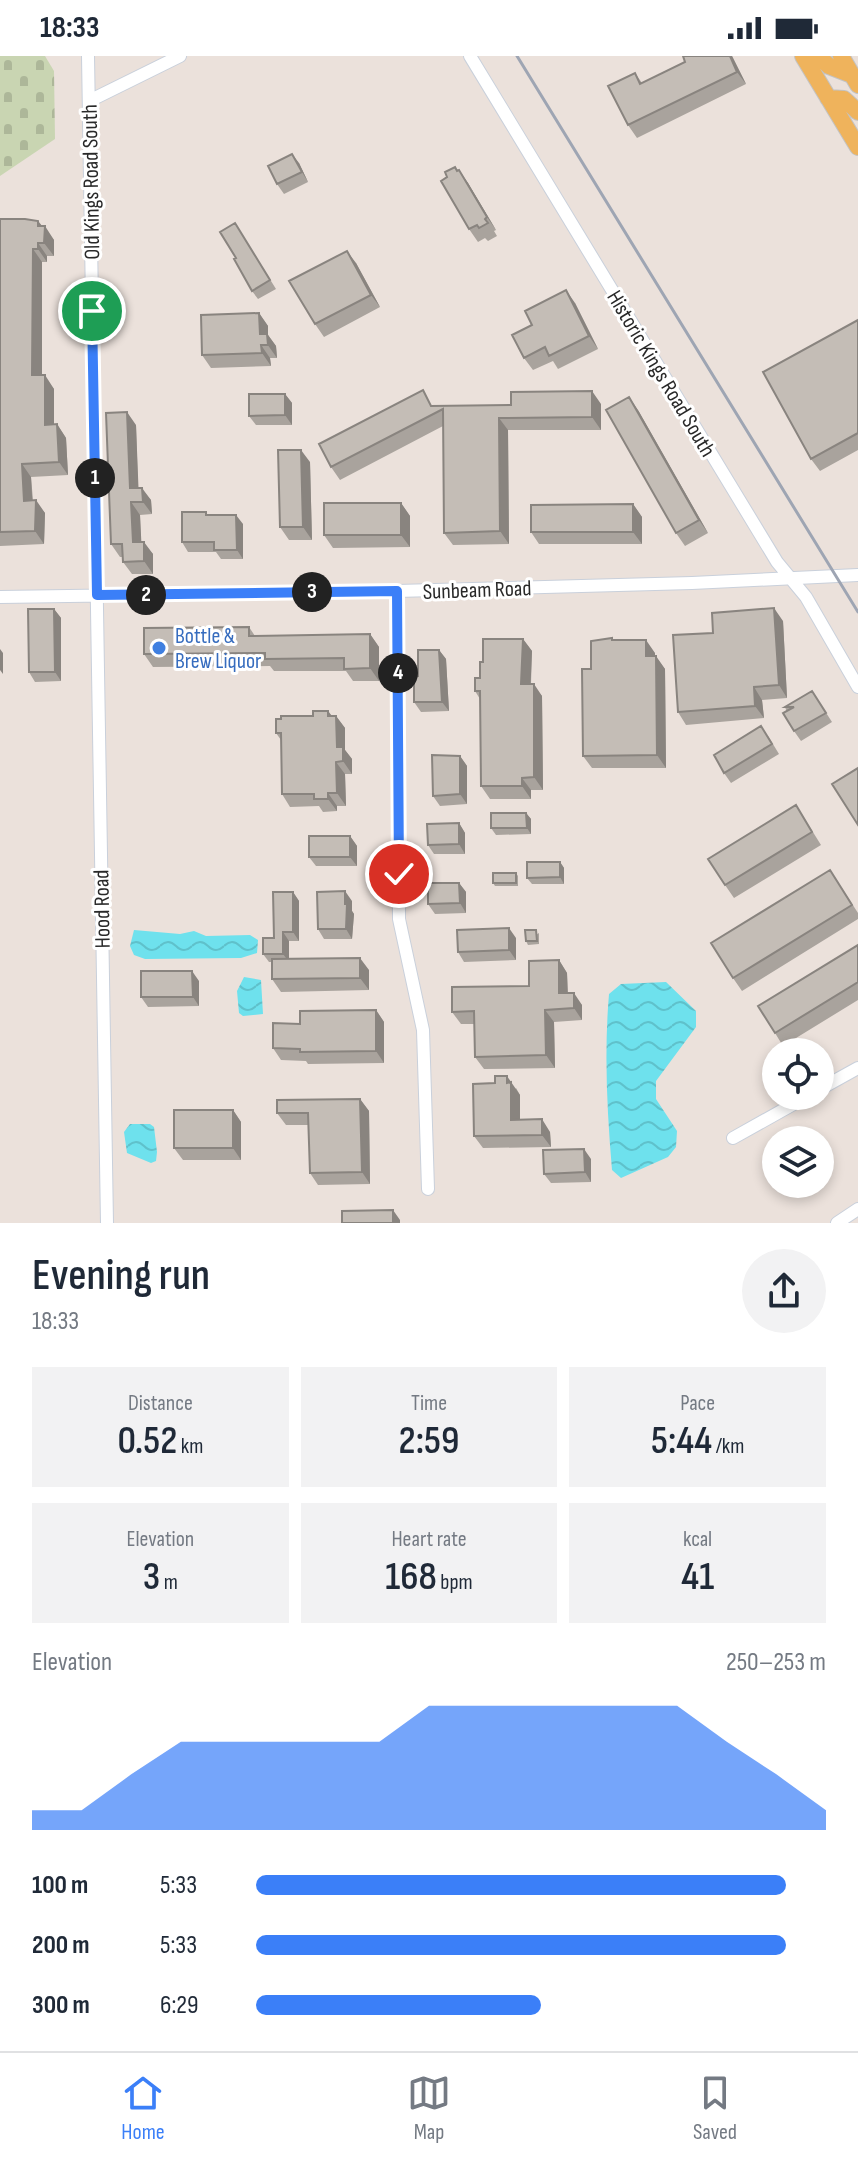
<!DOCTYPE html>
<meta charset="utf-8">
<style>
:root{--surface:#fff;--page:#f2f2f3;--text:#1f2937;--muted:#747a83;--line:#e0e1e3;--accent:#3b7ff8}
body{margin:0;font-family:"Sofia Sans Condensed",sans-serif;background:var(--page);color:var(--text);height:100vh;display:flex;flex-direction:column;font-size:30px;white-space:nowrap}
*{box-sizing:border-box;margin:0}
p{font-size:26px;color:var(--muted)}
.icon{flex:none;width:44px;height:44px;fill:none;stroke:currentColor;stroke-width:2;stroke-linecap:round;stroke-linejoin:round}
.map{position:relative;height:1167px;overflow:hidden}
.side{display:flex;flex-direction:column;background:var(--surface);flex:1}
.side>*{flex:none}
.controls{position:absolute;left:762px;top:982px;display:grid;gap:16px}
.controls a{display:grid;place-items:center;width:72px;height:72px;border-radius:50%;background:var(--surface);box-shadow:0 4px 12px #0003;font-size:40px}
.pin{position:absolute;display:grid;place-items:center;width:68px;height:68px;color:#fff;margin:-34px;border:4px solid #fff;border-radius:50%;box-shadow:0 2px 8px #0007}
.km{position:absolute;width:40px;height:40px;margin:-20px;border-radius:50%;background:#222;color:#fff;font-size:22px;line-height:40px;text-align:center}
.round{display:grid;place-items:center;flex:none;width:84px;height:84px;border-radius:42px;background:var(--page)}
.headline{display:flex;align-items:center;justify-content:space-between;height:136px;padding:0 32px}
h1{font-size:44px;font-weight:600;line-height:60px}
.metrics{display:grid;grid-template-columns:repeat(3,1fr);gap:12px;height:136px;padding:8px 32px}
.metrics div{display:grid;align-content:center;border-radius:0px;background:var(--page);text-align:center}
.metrics b{font-size:40px;font-weight:600}
.metrics small{font-size:22px;font-weight:400}
.metrics p{font-size:22px}
.chart{height:224px;padding:16px 32px}
.chart p{display:flex;justify-content:space-between}
.chart svg{width:100%;height:144px;margin-top:8px;fill:var(--accent);opacity:.7}
ul{padding:0 32px;list-style:none;font-size:26px}
li{display:grid;grid-template-columns:128px 96px 1fr;align-items:center;height:60px}
li i{height:20px;border-radius:10px;background:var(--accent)}
.status{display:flex;justify-content:space-between;align-items:center;height:56px;padding:0 40px;background:var(--surface);direction:ltr}
.status svg{height:22px;fill:currentColor}
.menu{display:flex;justify-content:space-around;align-items:center;height:112px;border-top:2px solid var(--line);background:var(--surface);font-size:22px;color:var(--muted)}
.menu a{display:grid;justify-items:center;gap:4px}
.menu .selected{color:var(--accent)}
.map>svg:first-child{display:block}
</style>
<div class="status"><b>18:33</b><svg viewBox="0 0 49 12"><path d="M0 12V9h3v3zM5 12V6h3v6zM10 12V3h3v9zM15 12V0h3v12zM26 1h20v11H26zM47 4h2v5h-2z"/></svg></div>
<div class="map">
<svg width="858" height="1167" viewBox="0 0 858 1167">
<defs>
<pattern id="cemetery-stones" width="16" height="16" patternUnits="userSpaceOnUse" patternTransform="scale(2)"><rect width="16" height="16" fill="#c9d5b2"/><path d="M2 7V4a2 2 0 0 1 4 0v3zM10 15v-3a2 2 0 0 1 4 0v3z" fill="#adb799"/></pattern>
<pattern id="water-waves" width="16" height="10" patternUnits="userSpaceOnUse" patternTransform="scale(2)"><rect width="16" height="10" fill="#6ee1ed"/><path d="M0 5q4-4 8 0t8 0" fill="none" stroke="#5fc1cb"/></pattern>
</defs>
<rect width="100%" height="100%" fill="#ebe1db"/>
<path fill="url(#cemetery-stones)" d="M0 0H45L54 15 55 83 0 120Z"/>
<path fill="url(#water-waves)" d="M134 874 180 878 194 875 206 880 250 879 258 884 257 897 241 902 145 903 134 899 130 890Z
M244 921 261 924 263 958 243 960 239 957 237 935Z
M666 926 696 955V971L656 1025V1043L677 1075 676 1091 668 1101 621 1122 612 1114C607 1054 604 997 609 938L621 928Z
M130 1068H150L154 1071 157 1096 156 1105 151 1107 127 1097 124 1076Z"/>
<g fill="none" stroke-linecap="round" stroke-linejoin="round">
<g stroke="#c9d0db" stroke-width="14">
<path id="minor" d="M88 0 107 1167
M470 0 777 506 806 541 858 631
M89 45 180 0
M397 535 399 863 423 974 428 1133
M0 541 397 535 692 527 858 519
M820 1033 858 1012
M733 1082 808 1040
M837 1167 858 1153"/>
</g>
<g stroke="#c3c3c3" stroke-width="18">
<path id="major" d="M803 0 858 91
M818 0 829 10 852 19
M841 0 858 29
M828 42 844 43 858 56"/>
</g>
<use href="#minor" stroke="#fff" stroke-width="12"/>
<use href="#major" stroke="#efb35c" stroke-width="16"/>
<path stroke="#9ea5b3" stroke-width="3" d="M517 0 858 556"/>
</g>
<path fill="#a9a39d" d="M732 0 746 28 637 82 628 69 635 17 642 27Z
M299 107 308 126 284 138 277 128Z
M458 115 468 127 496 174 494 175 497 180 488 185 485 182 478 186 469 173Z
M0 163 38 165 54 184V200H47V206H42V319L54 333V369L57 368 66 382 68 419 31 421 33 444 45 457 44 488 0 490Z
M235 167 276 233 258 243 252 235Z
M356 207 380 251 324 281 315 268Z
M575 247 598 293 558 313 553 305 533 314 524 302Z
M259 257 268 270V279L276 290 277 302H270L271 310 211 312 202 299Z
M858 264V394L820 415 811 403Z
M285 338 292 347V369H256L249 360Z
M601 348V374H508L509 488 453 489 444 477 443 370 340 424 331 411 433 350Z
M638 354 708 477 685 490 676 477Z
M136 369 138 432 151 444 152 458 140 459 141 486 153 498V518H132L123 506V501H120L111 488Z
M310 406 312 484H289L280 471Z
M401 447 410 460V491L333 492 324 479Z
M633 448 642 461V488H539L531 476Z
M206 456 207 459 243 468V503H221L216 496H188L182 486Z
M54 553 61 562V625L35 626 29 616Z
M783 565 787 642 762 644 764 662 686 669 678 656 713 577Z
M249 571 255 580 370 578 379 591V625H353L346 615H274L270 610 153 611 144 598Z
M612 582 613 584 655 597V600L665 613 666 712H592L583 700 591 613Z
M523 583 532 595 531 628 542 640 543 734H531V743H490L481 730 480 643 475 635 480 622 483 606Z
M439 594 446 603 449 655 421 656 414 646 418 620Z
M812 635 832 666 801 685 794 675 785 651Z
M328 655 332 660H336L345 672V694L352 703V718H345L346 750H337V755L323 756 319 750 290 751 282 738 281 684 276 677 313 660Z
M768 680 779 698 731 727 724 717Z
M460 700 467 710V748L440 750 433 740Z
M796 749 821 789 734 842 725 829Z
M526 757 531 763V778L496 779 491 772Z
M459 767 465 777V798H434L428 789Z
M350 780 357 790V810H316L309 801Z
M560 806 564 812V828H532L527 822Z
M830 814 858 857V863L742 935 733 922Z
M516 817 518 820V830H495L493 827Z
M459 827 466 836V857L435 858 428 848Z
M293 836 299 845V885H289V903L369 914V934L281 936 272 923V906H269L263 898 274 882Z
M352 845V855L354 858 352 883H324L318 873Z
M539 877V888L528 889 526 885Z
M516 882V904L464 906 458 896Z
M858 889V944L783 990 775 977Z
M559 904 567 917 568 937 582 949V964L554 966 555 1012 484 1013 475 1001 474 968H461L452 956 529 930Z
M199 925V950L148 951 141 941Z
M376 954 384 966V1007L308 1008 306 1005 281 1004 273 992 300 968Z
M516 1032 520 1039V1063L550 1076 551 1091 483 1092 474 1080Z
M360 1043 369 1055 370 1128 318 1129 310 1117 309 1069H286L277 1057Z
M233 1054 241 1066V1104H183L174 1092Z
M591 1103V1126L551 1127 544 1118Z"/>
<path fill="#89847f" d="M730 0H732L746 28 737 16Z
M292 98 299 107 308 126 302 116Z
M459 114 468 127 496 174 487 161Z
M38 165 45 174V170L54 184V200L44 187 38 170Z
M38 187 47 200V206L38 193Z
M33 193 42 206V332L32 319Z
M347 195 356 207 380 251 371 239Z
M566 234 575 247 598 293 589 280Z
M259 257 268 270V279L276 290 277 302 260 278Z
M261 289 270 302 271 310 262 297Z
M45 319 54 333V382L45 369Z
M592 335 601 348V374L592 361Z
M285 338 292 347V369L285 359Z
M629 341 638 354 708 477 699 464Z
M127 356 136 369 139 445 130 432Z
M499 362 508 374 509 488 500 475Z
M57 368 66 382 68 419 59 406Z
M301 394 310 406 312 484 303 471Z
M22 408 31 421 33 458 24 445Z
M142 432 151 444 152 458 143 446Z
M36 444 45 457 44 488 35 475Z
M131 446 140 459 142 499 133 486Z
M401 447 410 460V491L401 479Z
M633 448 642 461V488L633 476Z
M236 459 243 468V503L237 494Z
M144 486 153 498V518L144 505Z
M774 552 783 565 787 642 779 629Z
M54 553 61 562V625L55 616Z
M370 578 379 591V625L370 612Z
M523 583 532 595 530 641 521 628Z
M646 584 655 597V613L646 600Z
M0 593 3 597V618L0 614Z
M439 594 446 603 449 655 442 646Z
M656 600 665 613 666 712 657 699Z
M534 628 542 640 543 734 534 721Z
M754 631 762 644 764 662 755 650Z
M328 655 336 666V660L345 672V694L352 703V718L343 705 337 691 328 660Z
M460 700 467 710V748L460 738Z
M336 706 345 718 346 750 337 737Z
M522 722 531 734V743L522 730Z
M328 737 337 750V755L328 743Z
M526 757 531 763V778L527 772Z
M459 767 465 777V798L459 788Z
M350 780 357 790V810L350 801Z
M560 806 564 812V828L560 821Z
M459 827 466 836V857L460 847Z
M345 835 352 845V855L354 858 352 883 346 873Z
M293 836 299 845V885L293 876Z
M509 872 516 882V904L509 894Z
M283 876 289 885V906L283 898Z
M360 902 369 914V934L360 922Z
M559 904 567 917 568 949 559 937Z
M192 915 199 925V950L193 941Z
M574 937 582 949V964L574 952Z
M376 954 384 966V1007L376 995Z
M545 954 554 966 555 1012 546 999Z
M507 1020 520 1039V1076L511 1064Z
M360 1043 369 1055 370 1128 362 1116Z
M233 1054 241 1066V1104L233 1092Z
M542 1063 550 1076 551 1091 542 1079Z
M584 1093 591 1103V1126L585 1116Z
M393 1154 400 1164V1167H393Z"/>
<path fill="#c4bdb6" stroke="#89847f" stroke-width="2" d="M683 0H730L737 16 628 69 608 30 635 17 640 28 685 6Z
M292 98 302 116 277 128 268 110Z
M455 111 457 115 459 114 487 161 485 163 488 167 479 172 477 169 469 173 441 125 447 121 445 116Z
M0 163H25L38 165V170H45L44 187H38V193H33L32 319H45V369L57 368 59 406 22 408 24 445 36 444 35 475 0 476Z
M235 167 270 224 252 235 234 203 236 202 220 176Z
M347 195 371 239 315 268 289 225Z
M566 234 589 280 549 300 545 291 524 302 512 279 532 269 525 255Z
M259 257 260 278H267L268 289H261L262 297 202 299 201 259Z
M858 264V377L811 403 763 316Z
M423 334 431 350 511 349V336L592 335V361L499 362 500 475 444 477 443 353 331 411 319 388Z
M249 338H285V359L249 360Z
M629 341 699 464 676 477 606 354Z
M127 356 130 432H142L143 446H131L133 486H144V505L123 506 122 488H111L106 357Z
M278 394H301L303 471H280Z
M324 447H401V479H324Z
M633 448V476H531V449Z
M182 456H206V459H236L237 494H214V486H182Z
M774 552 779 629 754 631 755 650 678 656 673 579 713 577 712 557Z
M28 553H54L55 616H29Z
M249 571V580L370 578V612L344 613V602L265 603V597L144 598V572Z
M612 582V584H646V600H656L657 699 583 700 582 613H591V585Z
M483 583H523L521 628H534V721L522 722V730H481L480 635H475V622H480V606H483Z
M418 594H439L442 646H414V620H418Z
M812 635 826 657 794 675 783 657 794 651H785Z
M313 655H328V660H336L337 691H343V705L336 706 337 737H328V743H314V738H282L281 677H276V663H281V660H313Z
M761 670 772 688 724 717 714 699Z
M432 699 460 700V738L433 740Z
M858 712V769L832 728Z
M796 749 812 776 725 829 708 803Z
M491 757H526L527 772H491Z
M459 767V788L428 789 427 768Z
M309 780H350V801H309Z
M527 806H560V821L527 822Z
M830 814 852 849 733 922 711 887Z
M493 817H516V827H493Z
M428 827H459L460 847 428 848Z
M345 835V848H347L346 873H318L317 836Z
M273 836H293V876H283V898H263V882H274Z
M509 872V894L458 896 457 874Z
M525 874H536L537 885H526Z
M858 889V926L775 977 758 950Z
M360 902V922L272 923V903Z
M559 904V937H574V952L545 954 546 999 475 1001 474 955 452 956V931L529 930V905Z
M141 915H192L193 941H141Z
M376 954V995L300 996V993L273 992V967L300 968V955Z
M495 1020H507V1027L511 1026V1064L542 1063V1079L474 1080 473 1028 495 1027Z
M360 1043 362 1116 310 1117 308 1057H277V1044Z
M174 1054H233V1092H174Z
M584 1093 585 1116 544 1118 543 1094Z
M393 1154V1167H342V1155Z"/>
<g fill="none" stroke-linecap="round" stroke-linejoin="round">
<g stroke="#fff" stroke-width="16">
<path id="route" d="M92 255 97 539 397 535 399 818"/>
</g>
<use href="#route" stroke="#3b7ff8" stroke-width="10"/>
</g>
<circle fill="#3f7fe0" stroke="#fff" stroke-width="3" cx="159" cy="592" r="8"/>
<g text-anchor="middle" stroke-width="6" stroke-linejoin="round" paint-order="stroke">
<g font-size="22" fill="#292929" stroke="#fff">
<text transform="translate(90 126) rotate(-91)" y="8">Old Kings Road South</text>
<text transform="translate(662 317) rotate(59)" y="8">Historic Kings Road South</text>
<text transform="translate(477 533) rotate(-2)" y="8">Sunbeam Road</text>
<text transform="translate(101 853) rotate(-91)" y="8">Hood Road</text>
</g>
<g font-size="22" fill="#366cbe" stroke="#fff" text-anchor="start">
<text x="175" y="587">Bottle &amp;<tspan x="175" dy="25">Brew Liquor</tspan></text>
</g>
</g>
</svg>
<div class="controls">
<a><svg class="icon" aria-label="locate" viewBox="0 0 24 24"><circle cx="12" cy="12" r="6"/><path d="M12 2v4M12 18v4M2 12h4M18 12h4"/></svg></a>
<a><svg class="icon" aria-label="layers" viewBox="0 0 24 24"><path d="M12 4l9 5-9 5-9-5zM3 14l9 5 9-5"/></svg></a>
</div>
<div class="pin" style="left:92px;top:255px;background:#1e9e55"><svg class="icon" aria-label="arrive" viewBox="0 0 24 24"><path d="M6 21V4h12l-3 4 3 4H6"/></svg></div>
<div class="pin" style="left:399px;top:818px;background:#d93025"><svg class="icon" aria-label="check" viewBox="0 0 24 24"><path d="M5 12l5 5 9-10"/></svg></div>
<b class="km" style="left:95px;top:422px">1</b>
<b class="km" style="left:146px;top:539px">2</b>
<b class="km" style="left:312px;top:536px">3</b>
<b class="km" style="left:398px;top:617px">4</b>
</div>
<section class="side">
<div class="headline"><div><h1>Evening run</h1><p>18:33</p></div><a class="round"><svg class="icon" aria-label="share" viewBox="0 0 24 24"><path d="M12 15V3M7 8l5-5 5 5M5 13v7h14v-7"/></svg></a></div>
<div class="metrics">
<div><p>Distance</p><b>0.52<small> km</small></b></div>
<div><p>Time</p><b>2:59</b></div>
<div><p>Pace</p><b>5:44<small> /km</small></b></div>
</div>
<div class="metrics">
<div><p>Elevation</p><b>3<small> m</small></b></div>
<div><p>Heart rate</p><b>168<small> bpm</small></b></div>
<div><p>kcal</p><b>41</b></div>
</div>
<div class="chart"><p><span>Elevation</span>250–253 m</p>
<svg viewBox="0 0 160 44" preserveAspectRatio="none"><path d="M0 44V38L10 38L20 27L30 17L40 17L50 17L60 17L70 17L80 6L90 6L100 6L110 6L120 6L130 6L140 17L150 27L160 38V44z"/></svg>
</div>
<ul>
<li><b>100 m</b>5:33<i style="width:93%"></i></li>
<li><b>200 m</b>5:33<i style="width:93%"></i></li>
<li><b>300 m</b>6:29<i style="width:50%"></i></li>
</ul>
</section>
<nav class="menu">
<a class="selected"><svg class="icon" aria-label="home" viewBox="0 0 24 24"><path d="M3 11l9-7 9 7M6 9v11h12V9"/></svg>Home</a>
<a><svg class="icon" aria-label="map" viewBox="0 0 24 24"><path d="M3 6l6-2 6 2 6-2v14l-6 2-6-2-6 2zM9 4v14M15 6v14"/></svg>Map</a>
<a><svg class="icon" aria-label="saved" viewBox="0 0 24 24"><path d="M7 4h10v16l-5-4-5 4z"/></svg>Saved</a>
</nav>
